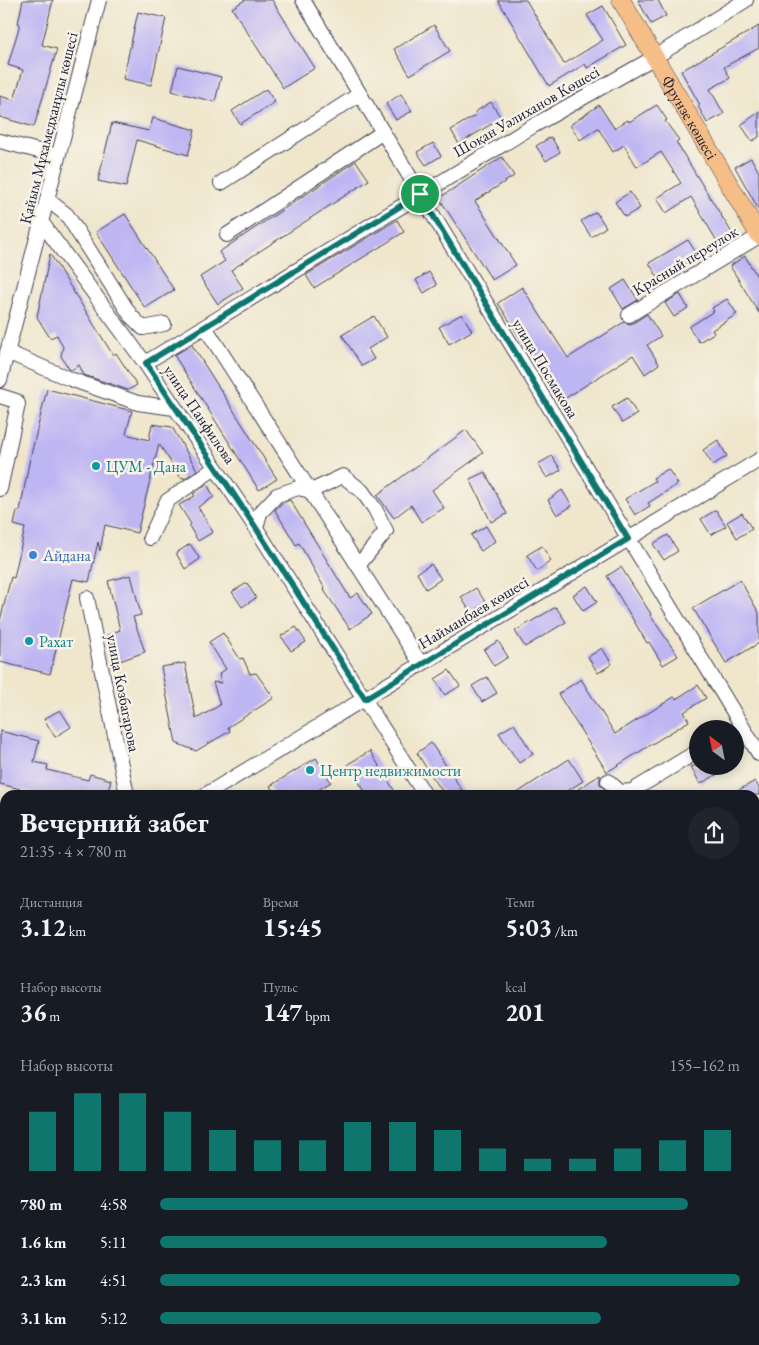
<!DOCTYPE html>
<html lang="ru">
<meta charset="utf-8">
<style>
:root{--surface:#171b24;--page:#20242c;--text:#f1f3f6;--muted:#9ea1a6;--accent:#0f766e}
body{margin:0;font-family:"EB Garamond",serif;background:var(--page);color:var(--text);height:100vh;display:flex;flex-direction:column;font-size:19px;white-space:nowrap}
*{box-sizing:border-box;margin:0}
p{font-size:16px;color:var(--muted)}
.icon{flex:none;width:28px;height:28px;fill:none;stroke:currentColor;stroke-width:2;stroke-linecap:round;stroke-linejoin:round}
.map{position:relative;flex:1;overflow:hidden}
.details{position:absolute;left:0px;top:790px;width:760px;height:555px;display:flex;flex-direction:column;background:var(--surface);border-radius:15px 15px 0 0;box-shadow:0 2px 12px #0003}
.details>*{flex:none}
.needle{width:32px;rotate:328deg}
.controls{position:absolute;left:689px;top:720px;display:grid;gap:10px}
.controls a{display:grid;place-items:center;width:55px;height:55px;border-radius:50%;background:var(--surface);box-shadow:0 2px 12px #0003;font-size:25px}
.pin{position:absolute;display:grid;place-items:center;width:42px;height:42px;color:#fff;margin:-21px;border:2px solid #fff;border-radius:50%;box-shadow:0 1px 5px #0007}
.round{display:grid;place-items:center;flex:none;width:52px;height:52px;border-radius:26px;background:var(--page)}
.headline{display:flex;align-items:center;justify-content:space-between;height:85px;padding:0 20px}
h1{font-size:28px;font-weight:700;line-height:38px}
.figures{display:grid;grid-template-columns:repeat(3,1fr);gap:8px;height:85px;padding:5px 20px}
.figures div{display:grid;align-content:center}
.figures b{font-size:25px;font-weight:700}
.figures small{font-size:14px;font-weight:400}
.figures p{font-size:14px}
.chart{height:140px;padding:10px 20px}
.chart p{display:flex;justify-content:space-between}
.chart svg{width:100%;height:90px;margin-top:5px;stroke:var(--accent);stroke-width:6}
ul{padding:0 20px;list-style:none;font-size:16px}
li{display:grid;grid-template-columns:80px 60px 1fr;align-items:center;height:38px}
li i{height:12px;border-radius:6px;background:var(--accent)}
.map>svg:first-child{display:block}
</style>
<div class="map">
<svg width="759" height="1345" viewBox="0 0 759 1345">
<rect width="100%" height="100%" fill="#f7f3e8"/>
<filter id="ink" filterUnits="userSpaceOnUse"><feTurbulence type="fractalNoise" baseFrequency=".02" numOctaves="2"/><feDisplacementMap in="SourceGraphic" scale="10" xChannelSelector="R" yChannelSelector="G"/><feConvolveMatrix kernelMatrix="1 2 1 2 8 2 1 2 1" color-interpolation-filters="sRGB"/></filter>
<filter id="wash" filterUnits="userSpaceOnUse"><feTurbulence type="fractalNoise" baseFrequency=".0096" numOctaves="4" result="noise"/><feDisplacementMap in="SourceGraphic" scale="20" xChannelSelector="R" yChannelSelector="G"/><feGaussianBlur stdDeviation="1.12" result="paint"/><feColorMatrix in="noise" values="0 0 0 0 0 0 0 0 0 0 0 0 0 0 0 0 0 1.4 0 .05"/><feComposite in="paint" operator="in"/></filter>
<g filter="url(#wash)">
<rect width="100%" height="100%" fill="#efe6cc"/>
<g id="blocks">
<path fill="#beb5f3" d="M23 0H53L42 45 57 49 34 127 0 117V96L14 100 23 70 8 65 20 24 18 23Z
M245 0H272L315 68 283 88 232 8Z
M498 0H526L564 64 603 40 587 15 603 6 626 45 587 68 585 64 549 86Z
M638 0H658L666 16 651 24Z
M138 12 166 18 151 85 123 79Z
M434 25 450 51 410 75 394 49Z
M759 26V48L724 67 730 78 710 89 724 114 707 123 698 106 700 105 681 71Z
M178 66 221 77 215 102 172 91Z
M266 89 275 102 240 124 232 111Z
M401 94 412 111 396 120 386 104Z
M491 102 501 118 459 144 451 130 476 115 475 112Z
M599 105 614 128 628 120 629 122 657 105 667 120 665 121 679 140 676 142 732 233 718 243 691 197 666 213 657 198 681 183 661 152 637 167 624 145 613 152 598 128 580 140 570 125Z
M759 112V137L752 141 741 125Z
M153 118 195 130 188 155 137 140 126 187 98 181 112 123 149 131Z
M551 137 560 152 546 161 536 146Z
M433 143 441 156 426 165 417 152Z
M502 157 514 176 475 201 516 265 492 280 439 198Z
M751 158 759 172V210L735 167Z
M356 161 369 180 231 270 243 288 218 304 200 277 225 261 219 252Z
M630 192 640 208 625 217 615 202Z
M596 212 606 227 591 237 581 221Z
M125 214 174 290 145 308 96 232Z
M397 220 404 232 314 288 306 275Z
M688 240 698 256 659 279 649 263Z
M50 254 113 355 116 353 137 385 128 390 84 375 79 365 71 370 69 369 61 356 63 347 57 335 50 338 37 317Z
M745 256 759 280V313L730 266Z
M429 272 437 285 424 293 416 280Z
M625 280 638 300 623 309 611 289Z
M522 287 568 358 624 322 629 324 633 323 647 314 661 336 647 345 659 364 645 374 633 355 561 401 498 303Z
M680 294 688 308 674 317 665 303Z
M727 299 737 314 712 330 714 333 699 342 689 327 714 311 712 308Z
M462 314 472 331 449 344 439 327Z
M374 316 387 337 368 349 374 359 362 366 342 335Z
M192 345 277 479 259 490 174 355Z
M47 389 132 411 126 434 149 440 152 424 172 427 197 470 184 479 183 477 181 478 159 444 137 533 105 525 100 551 98 542 89 582 73 579 50 674 0 662V621L11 577 14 578 25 528 14 525 17 511H20L29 463Z
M627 398 637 414 622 423 612 407Z
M466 430 483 453 432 490 444 508 421 522 411 505 394 518 377 495Z
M718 440 727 456 713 465 703 450Z
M552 456 561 470 547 478 538 464Z
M668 469 678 484 648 503 650 506 635 515 625 499 655 481 653 478Z
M485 472 507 514 491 522 470 479Z
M207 484 214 497 198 507 213 532 198 541 189 526 191 524 179 505 195 496 193 494Z
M562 490 572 506 557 515 548 500Z
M290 500 350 598 358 593 372 614 350 629 324 590 325 589 299 543 296 545 275 510 282 503Z
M716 510 726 526 711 535 701 519Z
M742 513 752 529 737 538 727 522Z
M486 526 495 541 481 551 471 535Z
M668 535 678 551 664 560 653 544Z
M190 544 200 559 185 569 176 553Z
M542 546 551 561 537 571 527 555Z
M431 564 441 579 426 589 417 573Z
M621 567 651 614 650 615 678 656 663 665 649 642 647 643 607 576Z
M131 575 141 615 133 617 145 652 117 662 107 635 120 630 108 581Z
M740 580 759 613V643L726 663 693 608Z
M247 583 256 598 242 607 232 592Z
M587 586 597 602 583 611 573 595Z
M476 588 486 603 471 613 461 597Z
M556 607 566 622 525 647 515 631Z
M296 627 306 642 291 651 281 636Z
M223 633 240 659 243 658 250 674 256 673 274 698 228 727 230 731 196 751 176 743 161 667 185 663 196 719 220 705 213 682 221 683 219 674 226 669 209 642Z
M498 641 508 657 494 666 484 650Z
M602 648 612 664 598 673 588 657Z
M449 670 460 686 445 695 435 679Z
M487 677 497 693 482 702 472 686Z
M581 679 615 734 674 697 676 699 698 685 706 698 684 712 689 721 607 772 558 694Z
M60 710 71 727 55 737 44 719Z
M514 724 533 754 519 763 499 733Z
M0 731 39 741 34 762 48 765 47 770 88 780 90 774 111 780 107 795H45L0 784Z
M431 743 443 761 465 795H445L427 769 417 753Z
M370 751 397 795H367L348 764Z
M316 758 331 782 310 795H275L270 786Z
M569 759 583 781 561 795H514Z
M691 766H713L718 774 700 784Z
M600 775V784L610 795H582L578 789Z
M755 781 759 788V795H730Z"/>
</g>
</g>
<g filter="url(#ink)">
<use href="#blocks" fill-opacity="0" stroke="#413f51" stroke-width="1"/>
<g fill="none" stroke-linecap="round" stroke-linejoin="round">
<g stroke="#413f51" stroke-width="16">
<path id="minor" d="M303 0 759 754
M0 141 58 156
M221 183 360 94
M48 200 67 215 131 316 143 328 164 324
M42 223 145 363 256 528 425 795
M227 235 383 132
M629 315 759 236
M205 327 421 664
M7 352 70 379 138 403 174 408
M145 363 533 126 655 57 746 0
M0 380 99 0
M0 396 16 401 18 404 0 489
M256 528 260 513 277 495 298 488 311 491 343 476 362 491 375 509 386 531 358 566
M150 538 167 501 215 468
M87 598 127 795
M608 781 620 792 632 791 698 751
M205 795 759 460
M0 811 5 813
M755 838 759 835
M0 893 5 895
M755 1022 759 1020
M0 1075 5 1055
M0 1136 5 1137
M755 1200 759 1197
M755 1282 759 1287
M0 1308 5 1310
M211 1340 215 1345
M305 1340 308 1345
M507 1340 510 1345
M581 1340 584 1345
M14 1345 24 1340
M123 1345 132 1340
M234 1345 242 1340
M520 1345 529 1340"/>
</g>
<g stroke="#413f51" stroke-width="19">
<g id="major">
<path id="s1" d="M621 0 759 235"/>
</g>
</g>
<use href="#minor" stroke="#fff" stroke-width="14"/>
<use href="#major" stroke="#f6be87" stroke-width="18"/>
</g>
</g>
<g fill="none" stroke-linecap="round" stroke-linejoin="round" filter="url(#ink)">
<g stroke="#fff" stroke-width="10">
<path id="route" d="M420 194 628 539 365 699 256 528 146 363Z"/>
</g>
<use href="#route" stroke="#0f766e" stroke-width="6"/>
</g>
<g fill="#0f9aa8" stroke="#f7f3e8" stroke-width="2">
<circle cx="96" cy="466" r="5"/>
<circle cx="29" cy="641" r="5"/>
<circle cx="310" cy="770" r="5"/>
</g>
<circle fill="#3f7fe0" stroke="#f7f3e8" stroke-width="2" cx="33" cy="555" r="5"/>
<g text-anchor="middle" stroke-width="5" stroke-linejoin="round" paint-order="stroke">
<g font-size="16" fill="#22223b" stroke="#f7f3e8">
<text transform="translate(526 111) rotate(-30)" y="6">Шоқан Уәлиханов Көшесі</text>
<text dy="6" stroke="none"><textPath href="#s1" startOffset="136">Фрунзе көшесі</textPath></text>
<text transform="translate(48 128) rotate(-76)" y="6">Қайым Мұхамедханұлы көшесі</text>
<text transform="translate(685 260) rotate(-31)" y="6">Красный переулок</text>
<text transform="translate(546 368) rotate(59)" y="6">улица Посмакова</text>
<text transform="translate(200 414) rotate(56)" y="6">улица Панфилова</text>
<text transform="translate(473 612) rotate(-31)" y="6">Найманбаев көшесі</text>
<text transform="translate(124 693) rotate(79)" y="6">улица Козбагарова</text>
</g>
<g font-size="16" fill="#0d838f" stroke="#f7f3e8" text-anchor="start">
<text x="106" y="472">ЦУМ - Дана</text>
<text x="39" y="647">Рахат</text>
<text x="320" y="776">Центр недвижимости</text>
</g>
<g font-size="16" fill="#366cbe" stroke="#f7f3e8" text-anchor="start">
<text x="43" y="561">Айдана</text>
</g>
</g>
</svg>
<div class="controls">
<a><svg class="needle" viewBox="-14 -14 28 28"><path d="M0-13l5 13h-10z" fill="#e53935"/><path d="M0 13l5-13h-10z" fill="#9ea1a6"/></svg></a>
</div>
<div class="pin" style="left:420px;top:194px;background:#1e9e55"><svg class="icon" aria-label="arrive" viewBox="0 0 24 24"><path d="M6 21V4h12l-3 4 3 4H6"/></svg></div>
<section class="details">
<div class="headline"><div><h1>Вечерний забег</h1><p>21:35 · 4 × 780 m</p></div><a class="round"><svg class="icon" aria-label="share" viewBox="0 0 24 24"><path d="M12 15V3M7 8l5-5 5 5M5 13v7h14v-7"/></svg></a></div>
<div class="figures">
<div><p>Дистанция</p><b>3.12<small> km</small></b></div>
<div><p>Время</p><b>15:45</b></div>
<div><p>Темп</p><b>5:03<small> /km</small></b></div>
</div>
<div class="figures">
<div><p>Набор высоты</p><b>36<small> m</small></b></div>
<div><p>Пульс</p><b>147<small> bpm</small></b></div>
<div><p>kcal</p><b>201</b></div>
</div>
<div class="chart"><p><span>Набор высоты</span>155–162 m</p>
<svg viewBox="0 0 160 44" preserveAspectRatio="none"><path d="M5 44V15M15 44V6M25 44V6M35 44V15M45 44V24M55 44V29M65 44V29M75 44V20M85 44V20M95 44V24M105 44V33M115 44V38M125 44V38M135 44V33M145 44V29M155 44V24"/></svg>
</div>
<ul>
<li><b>780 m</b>4:58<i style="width:91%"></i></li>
<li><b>1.6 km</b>5:11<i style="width:77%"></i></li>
<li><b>2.3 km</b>4:51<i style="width:100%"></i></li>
<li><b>3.1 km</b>5:12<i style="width:76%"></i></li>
</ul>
</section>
</div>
